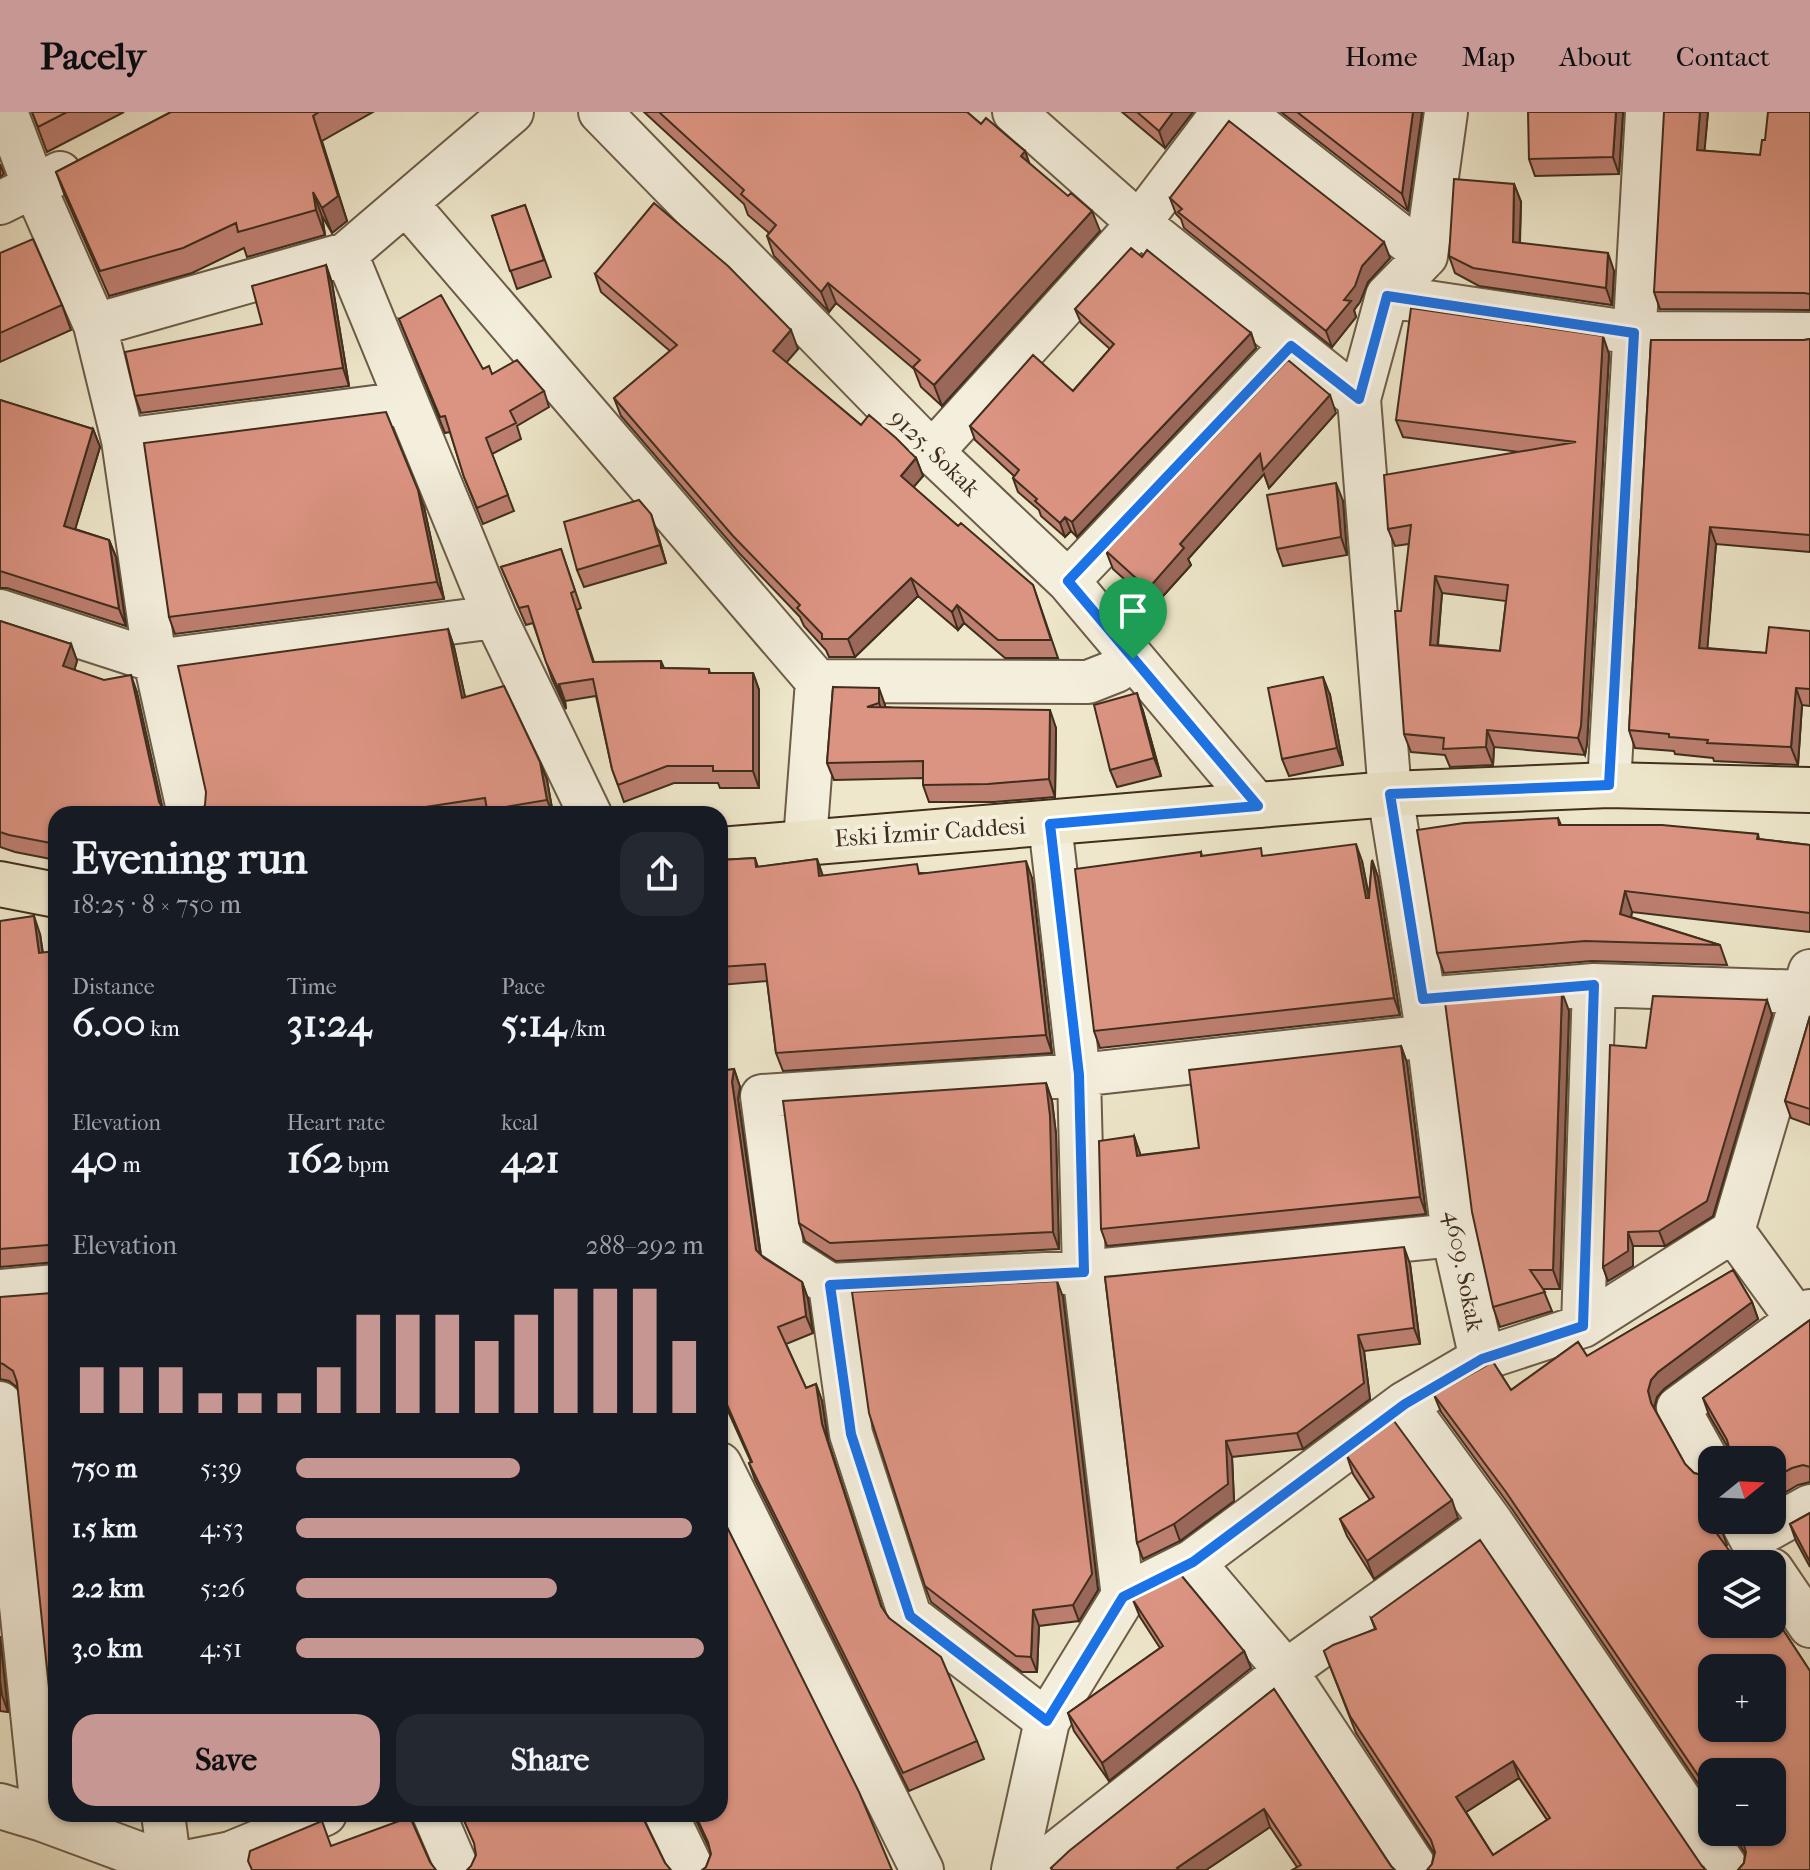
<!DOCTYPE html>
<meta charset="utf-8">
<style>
:root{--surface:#171b24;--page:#242831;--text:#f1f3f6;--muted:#9ea1a6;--accent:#c59692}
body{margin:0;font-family:"IM FELL French Canon",serif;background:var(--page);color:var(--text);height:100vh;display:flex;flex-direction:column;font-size:30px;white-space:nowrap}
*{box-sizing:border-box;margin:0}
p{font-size:26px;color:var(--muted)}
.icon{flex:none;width:44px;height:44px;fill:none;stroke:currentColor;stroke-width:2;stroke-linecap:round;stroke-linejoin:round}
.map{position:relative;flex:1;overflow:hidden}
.side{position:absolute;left:48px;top:694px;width:680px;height:1016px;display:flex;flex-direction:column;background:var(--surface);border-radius:24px;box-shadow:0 2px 6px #0004}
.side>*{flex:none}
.needle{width:52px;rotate:72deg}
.controls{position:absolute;left:1698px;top:1334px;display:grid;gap:16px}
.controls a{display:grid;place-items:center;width:88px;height:88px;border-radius:16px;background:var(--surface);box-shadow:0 2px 6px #0004;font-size:40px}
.pin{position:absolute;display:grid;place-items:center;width:68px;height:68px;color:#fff;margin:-82px -34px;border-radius:50% 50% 50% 0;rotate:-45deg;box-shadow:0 0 8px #0007}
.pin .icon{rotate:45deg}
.round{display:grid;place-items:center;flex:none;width:84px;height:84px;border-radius:24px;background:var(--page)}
.head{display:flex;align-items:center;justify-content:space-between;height:136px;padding:0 24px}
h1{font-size:44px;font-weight:700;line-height:60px}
.figures{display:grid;grid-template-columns:repeat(3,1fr);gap:12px;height:136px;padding:8px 24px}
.figures div{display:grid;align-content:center}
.figures b{font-size:40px;font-weight:700}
.figures small{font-size:22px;font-weight:400}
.figures p{font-size:22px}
.chart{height:224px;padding:16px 24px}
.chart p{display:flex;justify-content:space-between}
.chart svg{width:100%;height:144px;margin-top:8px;stroke:var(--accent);stroke-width:6}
.button{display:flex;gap:16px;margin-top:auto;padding:16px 24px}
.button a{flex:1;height:92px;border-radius:24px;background:var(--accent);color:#111;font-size:32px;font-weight:700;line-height:92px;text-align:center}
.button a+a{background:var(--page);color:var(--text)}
ul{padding:0 24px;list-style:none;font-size:26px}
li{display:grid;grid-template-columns:128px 96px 1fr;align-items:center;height:60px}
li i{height:20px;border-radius:10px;background:var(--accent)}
header{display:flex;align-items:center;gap:48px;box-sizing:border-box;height:112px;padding:0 40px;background:var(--accent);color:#111}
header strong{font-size:38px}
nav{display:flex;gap:44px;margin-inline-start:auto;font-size:28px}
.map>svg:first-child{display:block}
</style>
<header>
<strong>Pacely</strong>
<nav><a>Home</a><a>Map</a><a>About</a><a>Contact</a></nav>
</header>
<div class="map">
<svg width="1810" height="1758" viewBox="0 0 1810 1758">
<rect width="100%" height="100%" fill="#eee7cb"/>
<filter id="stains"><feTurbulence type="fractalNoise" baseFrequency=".0025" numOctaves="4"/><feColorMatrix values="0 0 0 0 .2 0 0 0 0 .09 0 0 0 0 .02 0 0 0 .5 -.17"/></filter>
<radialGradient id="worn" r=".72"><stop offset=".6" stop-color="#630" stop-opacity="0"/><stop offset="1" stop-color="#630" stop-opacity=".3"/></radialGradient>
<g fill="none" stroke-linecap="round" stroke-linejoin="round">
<g stroke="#6c5c48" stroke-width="46">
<path id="minor" d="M6 0 34 74 95 213 123 328 155 549 189 702
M600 0 932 340 1068 469 1258 694
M1014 0 1139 111 1359 287
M1242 0 1426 144
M0 91 60 61
M406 91 817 569 805 729
M346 142 495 505 590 702
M1387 184 1634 221 1810 222
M95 213 346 142 512 0
M123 328 405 291
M932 340 1139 111 1223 0
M1068 469 1291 234
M0 499 155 549 495 505
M817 569 1088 570 1116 559 1133 547
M1609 673 1647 0
M1390 682 1359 287 1387 184 1426 144 1446 0
M1050 712 1079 963 1084 1160 1123 1485
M1423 887 1594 873 1804 880
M830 1173 1084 1160 1454 1123
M0 1179 56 1174
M1797 1207 1733 1119 1810 859
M1583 1214 1594 873
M1482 1247 1583 1214 1733 1119
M0 1291 43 1707
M1405 1292 1492 1411 1728 1758
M720 1352 922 1758
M1712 1357 1678 1296 1810 1199
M1741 1408 1751 1427 1810 1394
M1193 1450 1286 1559 1417 1758
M1772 1458 1810 1514
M1047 1609 910 1504 851 1322 830 1173 783 1143 762 984 1079 963 1429 924
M434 1702 458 1758
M666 1702 693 1758
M226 1743 325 1702
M162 1758 170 1754 163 1702
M1034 1758 1286 1559 1492 1411"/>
</g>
<g stroke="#6c5c48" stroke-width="48">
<path id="tertiary" d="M0 1694 43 1707 170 1754 226 1743 232 1758
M1014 1758 1047 1609 1123 1485 1193 1450 1405 1292 1482 1247 1454 1123 1429 924 1390 682"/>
</g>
<g stroke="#402e1d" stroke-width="48">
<path id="primary" d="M720 738 1390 682 1609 673 1810 678
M0 772 56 783"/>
</g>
<use href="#minor" stroke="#f4efdd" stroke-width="42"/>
<use href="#tertiary" stroke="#f4efdd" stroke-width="44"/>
<use href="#primary" stroke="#eee7cb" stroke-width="44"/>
</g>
<path fill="#bd7f70" stroke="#402e1d" stroke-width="2" fill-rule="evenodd" d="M32 0H124L47 40Z
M171 0H373L322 29 347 109 332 121 322 104 325 123 247 145 244 136 192 161 109 184 65 84 56 60Z
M644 0H967L981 12 1025 39 1029 51 1100 119 942 294 921 275 914 257 836 191 829 200 774 144 767 124 769 121 748 103 744 92Z
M1122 0H1193L1165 36Z
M1281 0H1422L1408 99Z
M1623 0 1619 62 1535 64 1529 47Z
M1708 0 1704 39 1760 43 1765 28 1810 0V198L1660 197 1654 180Z
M1514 72 1521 90 1520 131 1614 159 1612 193 1479 174 1455 161 1449 144Z
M1170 86 1390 146 1368 170 1360 190 1354 198 1356 205 1332 235 1184 116 1181 107 1176 102Z
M525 93 551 165 517 177 492 104Z
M0 141 62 193 71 218 0 250Z
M1142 145 1251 221 1256 236 1077 425 1071 419 1065 425 1041 404 1039 398 1018 380 1013 366 1014 364 975 328 970 314 1073 279 1110 237 1081 211 1075 197Z
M326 153 332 171 349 274 141 301 135 284 262 212Z
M595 162 798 237 786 250 861 313 916 346 923 364 913 375 958 414 1033 473 1058 546H1005L964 511 958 518 918 484 855 545H829L826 538 804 514 800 505 740 442 621 304 614 286 670 239 601 180Z
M399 207 492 262 544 279 549 295 517 314 521 327 492 342 514 399 483 412 464 365 450 320 445 321Z
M1810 227V440L1716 432 1707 536 1766 541 1810 519V594L1802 593 1798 653 1714 649 1713 646 1675 642 1674 639 1635 636 1629 618 1651 228H1804Z
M1609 242 1587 632 1585 643 1494 635 1493 653 1450 655 1445 643 1411 640 1404 622 1409 432 1395 434 1388 417 1520 340 1403 325 1396 308ZM1442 481 1506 489 1500 539 1438 533Z
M0 288 93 317 100 335 75 417 109 428 116 445 126 514 7 476H0Z
M1336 301 1269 376 1264 362 1188 447 1191 453 1154 494 1113 457 1106 439Z
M1343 389 1347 443 1283 454 1277 437Z
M424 395 444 487 175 522 169 505Z
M657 420 666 451 584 475 577 458Z
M561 437 581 496 577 498 594 550 661 549 664 556 709 557 710 561H753L759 578V676H720L718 671H674L624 690 612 657 596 584 565 589 566 597 552 567 533 511 526 513 501 455Z
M0 509 71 532 77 549 74 558 137 580 56 702V748L15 740 0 735Z
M448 517 454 535 465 585 540 650 547 668 553 702H199Z
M833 575 885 593V595L1056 616 1055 685 994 690H929L923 673V666L834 668 827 651Z
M1330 583 1343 653 1289 664 1282 647Z
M1143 599 1161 664 1117 675 1110 658Z
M1558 706 1561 713 1758 722 1759 727 1810 733V820L1632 800 1631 805 1720 833 1727 853 1592 849 1444 861 1437 841Z
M1201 740 1202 744H1264L1362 749 1369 784 1372 748 1378 765 1400 903 1100 936 1094 919Z
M755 746 758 755 817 747 823 764 921 761 1032 766 1052 941 783 959 776 941 767 869 720 873V748Z
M0 809 40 822 43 841 56 839V1150L0 1155Z
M1569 899 1560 1177H1543L1552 1199 1500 1215 1493 1195Z
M1772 903 1713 1104 1665 1134H1633V1154L1608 1169 1603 1155 1646 936Z
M1810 904V1013L1791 1006 1785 989Z
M1401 934 1407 951 1426 1102 1107 1134 1101 1117 1134 1024 1140 1043 1199 1036Z
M734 957 740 975 738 987 761 1143 802 1170 808 1187 813 1221 786 1232 806 1276 816 1272 822 1289 828 1329 882 1496 977 1629 984 1647 909 1679 755 1368 749 1351 751 1350 728 1299 720 1302V959Z
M1046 971 1052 989 1056 1022 1059 1137 836 1149 805 1129 799 1111Z
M1410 1152 1420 1232 1364 1239 1370 1287 1303 1337 1232 1345 1234 1389 1180 1429 1143 1447 1137 1431 1105 1165Z
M1733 1158 1752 1190 1758 1207 1664 1277 1657 1285 1654 1296 1685 1352 1694 1361 1705 1364 1712 1362V1408H1718L1727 1433 1725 1434 1739 1452H1712V1512H1772V1501L1810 1559V1758H1738L1744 1751 1745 1741 1731 1720H1772V1660H1712V1692L1512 1397 1441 1300 1434 1283 1493 1250 1511 1278 1578 1230 1587 1244ZM1712 1556H1772V1616H1712Z
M0 1185 18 1276 9 1269 0 1267Z
M1063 1185 1098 1478 1079 1509 1039 1514 1037 1560H1022L931 1490 925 1474Z
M1810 1208V1370L1798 1373 1772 1388V1348L1730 1339 1709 1303 1703 1286Z
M1347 1344 1458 1406 1374 1467 1347 1424 1340 1407 1370 1388 1353 1362Z
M1810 1401V1455L1796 1429 1790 1412Z
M1133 1488 1244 1539 1251 1556 1109 1669 1074 1619 1068 1601 1160 1536 1140 1505Z
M1371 1506 1702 1754 1432 1752 1434 1741 1356 1621 1324 1539 1375 1517ZM1519 1666 1547 1708 1493 1743 1466 1700Z
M0 1524 8 1600 0 1599Z
M1274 1577 1391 1754 1297 1755 1270 1715 1206 1758H1052L1051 1756Z
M248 1702H262L249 1707Z
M693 1702H720L892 1758 706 1755 711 1742 710 1738Z"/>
<path fill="#9a685b" stroke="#402e1d" stroke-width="2" d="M1173 0H1193L1165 36 1159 19Z
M1413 0H1422L1408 99 1402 82Z
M1616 0H1623L1619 62 1613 45Z
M1700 0H1708L1703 56 1697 38Z
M313 4 347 109 332 121 322 96Z
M1025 39 1032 59 1021 44Z
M0 52 4 62 0 65Z
M1514 72 1521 90 1519 147 1513 130Z
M313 80 322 104 325 123 316 98Z
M1092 99 1100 119 942 294 934 273Z
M1384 130 1390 146 1368 170 1360 190 1354 198 1356 205 1332 235 1326 219 1362 154Z
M1608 141 1614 159 1612 193 1606 176Z
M326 153 332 171 349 274 343 256Z
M828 171 836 191 829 200 821 180Z
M791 218 798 237 780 258 773 239Z
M1251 221 1256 236 1077 425 1072 410Z
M1603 224 1609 242 1587 632 1585 643 1578 626Z
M1330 283 1336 301 1269 376 1264 362 1188 447 1191 453 1154 494 1148 477 1180 432 1260 342Z
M93 317 100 335 71 431 64 414Z
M916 346 923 364 907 383 901 364Z
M1336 371 1343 389 1347 443 1341 425Z
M418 378 424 395 444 487 437 470Z
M651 402 657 420 666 451 660 433Z
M1065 405 1071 419 1065 425 1060 411Z
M1710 415 1716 432 1706 553 1699 536Z
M109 428 116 445 126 514 119 497Z
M1435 464 1442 481 1436 550 1430 533Z
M911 466 918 484 855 545 848 527Z
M957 493 964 511 958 518 952 500Z
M448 517 454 535 469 603 462 586Z
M71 532 77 549 70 572 63 554Z
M753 561 759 578V676L753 659Z
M131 563 137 580 164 702 159 690Z
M1323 565 1330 583 1343 653 1337 636Z
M559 572 565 589 566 597 560 580Z
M879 576 885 593 886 609 879 591Z
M1796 576 1802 593 1798 653 1791 635Z
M1137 581 1143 599 1161 664 1154 646Z
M1050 598 1056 616 1055 685 1049 667Z
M1487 618 1494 635 1493 653 1486 635Z
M540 650 547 668 553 702 547 688Z
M1356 732 1362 749 1372 803 1366 786Z
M817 747 823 765 819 764Z
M1372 748 1378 765 1400 903 1394 886Z
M1026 749 1032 766 1052 941 1046 923Z
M1625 779 1632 800 1627 822 1620 802Z
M34 804 40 822 45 858 39 841Z
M1562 880 1569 899 1560 1177 1553 1158Z
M1767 888 1772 903 1713 1104 1665 1134 1659 1119Z
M1401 934 1407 951 1426 1102 1420 1085Z
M734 957 740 975 738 987 762 1155 756 1138 732 970Z
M1046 971 1052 989 1056 1022 1059 1137 1053 1120Z
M1134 1024 1140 1041 1143 1060 1137 1044Z
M1628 1120 1633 1134V1154L1608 1169 1603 1155Z
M1404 1135 1410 1152 1420 1232 1414 1216Z
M1057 1169 1063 1185 1098 1478 1079 1509 1073 1493Z
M802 1170 808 1187 813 1221 806 1204Z
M1752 1190 1758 1207 1664 1277 1657 1285 1654 1296 1651 1291 1648 1279 1651 1268 1658 1260Z
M1358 1223 1364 1239 1370 1287 1303 1337 1297 1321Z
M816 1272 822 1289 828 1329 887 1511 822 1312Z
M1226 1329 1232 1345 1234 1389 1180 1429 1174 1412Z
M1452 1388 1458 1406 1374 1467 1367 1449Z
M1033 1498 1039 1514 1037 1560 1031 1545Z
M0 1524 8 1600 2 1583 0 1568Z
M1244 1539 1251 1556 1109 1669 1102 1651Z
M1513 1649 1519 1666 1463 1702 1456 1685Z
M1264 1697 1270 1715 1206 1758H1177V1756Z"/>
<path fill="#dc9482" stroke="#402e1d" stroke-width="2" fill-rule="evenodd" d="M32 0H67L38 15Z
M171 0H319L313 4 338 84 322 96 313 80 316 98 238 120 236 111 183 136 100 159 56 60Z
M659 0H967L981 12 986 6 1025 39 1021 44 1068 84 1071 81 1092 99 934 273 913 255 920 248 828 171 821 180 767 124 776 113 741 82 744 78Z
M1137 0H1173L1159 19Z
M1297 0H1413L1402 82Z
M1528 0H1616L1613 45 1529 47Z
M1664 0H1700L1697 38 1760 43 1762 28H1765L1768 0H1810V182L1804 181 1654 180Z
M1229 9 1384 130 1362 154 1355 174 1344 188 1351 189 1326 219 1178 100 1182 97 1170 86Z
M1454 67 1514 72 1513 130 1608 141 1606 176 1473 156 1449 144Z
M654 91 728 154 791 218 773 239 861 313 869 303 896 326 916 346 901 364 958 414 961 411 1033 473 1051 528H998L957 493 952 500 911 466 848 527H822V522L797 496 800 493 733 424 614 286 677 233 595 162Z
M525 93 544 148 510 159 492 104Z
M33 127 62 193 0 221V141Z
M1131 136 1142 145 1147 138 1251 221 1072 410 1065 405 1060 411 1035 389 1037 387 1013 366 1019 358 970 314 1033 243 1073 279 1114 232 1075 197Z
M326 153 343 256 135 284 125 240 262 212 252 174Z
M441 183 483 257 489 254 492 262 517 248 544 279 510 299 516 311 486 326 508 383 477 396 464 365 445 304 440 305 399 207Z
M1411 196 1603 224 1581 614 1578 626 1487 618 1486 635 1443 637 1444 626 1404 622 1395 499H1401L1411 413 1388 417 1384 363 1576 330 1396 308ZM1435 464 1508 473 1500 539 1430 533Z
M1810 227V423L1710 415 1699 536 1766 541 1769 515 1810 519V577L1796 576 1791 635 1707 631 1708 628 1669 625V622L1629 618 1651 228H1804Z
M1288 248 1330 283 1263 358 1260 342 1180 432 1184 436 1148 477 1106 439Z
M0 288 93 317 64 414 109 428 119 497 0 459Z
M386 300 418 378 437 470 169 505 144 331Z
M1336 371 1341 425 1277 437 1267 383Z
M639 388 651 402 660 433 577 458 564 410Z
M561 437 575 479 571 481 593 550 661 549V556L709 557V561H753V659H713V654H667L618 673 612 657 593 567 559 572 560 580 546 550 528 494 519 496 501 455Z
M0 509 71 532 63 554 104 568 131 563 159 690 165 700 167 702H56V732L9 723 0 720Z
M448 517 462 586 504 574 540 650 547 688 487 698 485 686 392 700V702H199L205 693 206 680 178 554Z
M1323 565 1337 636 1282 647 1268 576Z
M833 575 879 576V591L867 595 1050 598 1049 667 988 672 923 673V649L827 651Z
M1137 581 1154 646 1110 658 1094 593Z
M1558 706 1559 713H1662L1758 722 1757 727 1810 733V801L1625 779 1620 802 1720 833 1585 829 1437 841 1417 718 1464 711Z
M1356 732 1366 786H1369L1372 748 1394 886 1094 919 1075 757 1201 740V744L1261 736 1262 744Z
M755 746 756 755 817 747 819 764 917 752 919 762 1026 749 1046 923 776 941 765 852 720 855V748Z
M34 804 39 841 56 839V1134L48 1133 0 1137V809Z
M1562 880 1553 1158H1530L1545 1180 1493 1195 1472 1100 1445 890Z
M1653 884 1767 888 1707 1089 1659 1119 1628 1120V1139L1603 1155 1610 933 1646 936Z
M1810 904V997L1785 989Z
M1401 934 1420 1085 1101 1117 1099 1029 1134 1024 1137 1044 1199 1036 1189 958Z
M734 957 732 970 756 1138 764 1146 802 1170 806 1204 778 1215 806 1276 816 1272 822 1312 881 1494 889 1506 941 1545 977 1629 903 1661 749 1351 752 1350 722 1281 720 1282V959Z
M1046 971 1050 1004 1053 1120 830 1131 799 1111 783 989Z
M1404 1135 1414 1216 1358 1223 1364 1271 1297 1321 1226 1329 1228 1372 1174 1412 1137 1431 1105 1165Z
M1733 1158 1752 1190 1658 1260 1651 1268 1648 1279 1651 1291 1685 1352 1694 1361 1705 1364 1712 1362 1711 1389 1712 1408H1717L1721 1416 1715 1419 1739 1452H1712V1512H1772V1501L1810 1559V1758H1738L1744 1751 1746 1740 1742 1727 1737 1720H1772V1660H1712V1684L1506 1380 1434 1283 1493 1250 1511 1278 1578 1230 1587 1244ZM1712 1556H1772V1616H1712Z
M1057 1169 1092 1462 1073 1493 1033 1498 1031 1545 1016 1544 925 1474 869 1301 852 1180Z
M56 1179V1643L17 1270 13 1259 3 1252 0 1251V1185L52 1181Z
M1810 1208V1355L1803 1353 1792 1356 1772 1367V1348H1728L1730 1339 1727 1328 1703 1286Z
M1394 1309 1452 1388 1367 1449 1340 1407 1374 1385 1347 1344Z
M720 1401 859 1680 892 1758H702L706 1755 711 1742 708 1730 695 1702H720Z
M1810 1401V1450L1790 1412Z
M1480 1428 1702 1754 1706 1758H1427L1432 1752 1435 1740 1431 1728 1350 1604 1324 1539 1333 1533 1376 1517 1371 1506ZM1513 1649 1550 1706 1493 1743 1456 1685Z
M1181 1463 1244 1539 1102 1651 1068 1601 1163 1534 1133 1488Z
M1274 1577 1391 1754 1395 1758H1292L1301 1753 1264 1697 1177 1756 1179 1758H1053L1051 1756 1069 1739Z
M461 1702H641L665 1751 671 1758H467L471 1754 476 1743 474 1731Z
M410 1705 430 1750 436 1758H252L248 1749 250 1739 322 1709 331 1734Z"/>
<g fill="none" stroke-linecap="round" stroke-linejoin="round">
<g stroke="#fff" stroke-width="16">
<path id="route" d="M1387 184 1634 221 1609 673 1390 682 1423 887 1594 873 1583 1214 1482 1247 1405 1292 1193 1450 1123 1485 1047 1609 910 1504 851 1322 830 1173 1084 1160 1079 963 1050 712 1258 694 1068 469 1291 234 1359 287Z"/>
</g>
<use href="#route" stroke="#1a73e8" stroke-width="10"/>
</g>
<g text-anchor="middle" stroke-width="8" stroke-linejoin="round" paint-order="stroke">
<g font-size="24" fill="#402e1d" stroke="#f4efdd">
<text transform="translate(935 341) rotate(44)" y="8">9125. Sokak</text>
<text transform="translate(930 720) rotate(-4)" y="8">Eski İzmir Caddesi</text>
<text transform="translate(1464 1159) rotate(79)" y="8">4609. Sokak</text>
</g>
</g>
<rect width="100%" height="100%" filter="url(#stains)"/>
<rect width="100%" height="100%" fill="url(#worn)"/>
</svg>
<div class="controls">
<a><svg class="needle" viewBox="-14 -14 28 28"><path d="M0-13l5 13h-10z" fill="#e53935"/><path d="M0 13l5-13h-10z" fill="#9ea1a6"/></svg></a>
<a><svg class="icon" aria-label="layers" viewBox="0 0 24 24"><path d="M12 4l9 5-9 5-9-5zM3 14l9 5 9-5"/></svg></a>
<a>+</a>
<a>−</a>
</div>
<div class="pin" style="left:1133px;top:547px;background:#1e9e55"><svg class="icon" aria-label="arrive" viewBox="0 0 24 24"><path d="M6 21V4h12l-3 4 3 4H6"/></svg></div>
<section class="side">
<div class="head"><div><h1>Evening run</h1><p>18:25 · 8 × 750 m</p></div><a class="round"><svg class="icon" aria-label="share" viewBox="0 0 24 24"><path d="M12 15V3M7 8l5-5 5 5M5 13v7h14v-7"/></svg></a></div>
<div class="figures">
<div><p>Distance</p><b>6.00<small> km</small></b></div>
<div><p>Time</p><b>31:24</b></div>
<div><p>Pace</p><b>5:14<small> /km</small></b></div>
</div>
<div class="figures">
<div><p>Elevation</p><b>40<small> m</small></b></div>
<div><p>Heart rate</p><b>162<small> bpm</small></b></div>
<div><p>kcal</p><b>421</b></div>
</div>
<div class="chart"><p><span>Elevation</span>288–292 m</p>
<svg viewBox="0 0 160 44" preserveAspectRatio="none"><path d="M5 44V30M15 44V30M25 44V30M35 44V38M45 44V38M55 44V38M65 44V30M75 44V14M85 44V14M95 44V14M105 44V22M115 44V14M125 44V6M135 44V6M145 44V6M155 44V22"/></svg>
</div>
<ul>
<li><b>750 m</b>5:39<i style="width:55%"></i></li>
<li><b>1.5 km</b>4:53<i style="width:97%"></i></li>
<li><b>2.2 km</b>5:26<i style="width:64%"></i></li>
<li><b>3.0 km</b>4:51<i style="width:100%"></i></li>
</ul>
<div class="button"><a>Save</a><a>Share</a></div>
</section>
</div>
